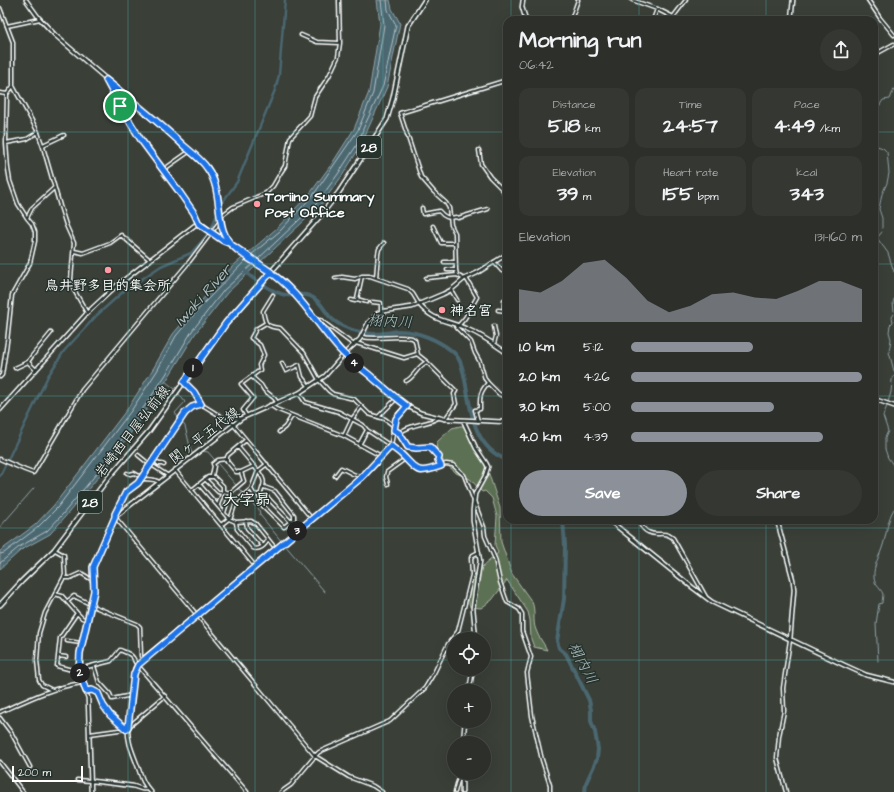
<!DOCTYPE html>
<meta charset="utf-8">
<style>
:root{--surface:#2c2f2a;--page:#343732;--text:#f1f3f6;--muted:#a6a9a8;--line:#484a47;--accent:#8c9099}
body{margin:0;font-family:"Architects Daughter","Klee One",sans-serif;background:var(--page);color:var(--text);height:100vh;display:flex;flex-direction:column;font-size:15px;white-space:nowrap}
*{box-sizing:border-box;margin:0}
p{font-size:13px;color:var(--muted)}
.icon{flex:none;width:22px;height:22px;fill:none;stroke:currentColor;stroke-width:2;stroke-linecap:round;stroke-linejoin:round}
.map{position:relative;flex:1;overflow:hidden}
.drawer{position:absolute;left:503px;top:16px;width:375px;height:508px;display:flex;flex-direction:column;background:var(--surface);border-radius:12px;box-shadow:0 4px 16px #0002,0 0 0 1px var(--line)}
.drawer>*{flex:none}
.tools{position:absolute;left:447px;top:632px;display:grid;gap:8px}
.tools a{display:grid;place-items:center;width:44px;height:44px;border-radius:50%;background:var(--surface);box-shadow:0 4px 16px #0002,0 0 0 1px var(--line);font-size:20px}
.scale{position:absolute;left:12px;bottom:10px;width:71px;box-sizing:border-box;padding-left:4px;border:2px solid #fff;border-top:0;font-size:11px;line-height:14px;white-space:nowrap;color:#fff;-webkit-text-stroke:3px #26332d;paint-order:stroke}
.pin{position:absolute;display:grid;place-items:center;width:34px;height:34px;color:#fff;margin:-17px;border:2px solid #fff;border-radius:50%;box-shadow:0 1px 4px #0007}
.km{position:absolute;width:20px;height:20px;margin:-10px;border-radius:50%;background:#222;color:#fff;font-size:11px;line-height:20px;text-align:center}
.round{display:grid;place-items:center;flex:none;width:42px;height:42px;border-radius:21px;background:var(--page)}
.summary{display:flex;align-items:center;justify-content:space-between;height:68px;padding:0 16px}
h1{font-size:22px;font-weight:800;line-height:30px}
.stats{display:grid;grid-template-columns:repeat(3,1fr);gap:6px;height:68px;padding:4px 16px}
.stats div{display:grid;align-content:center;border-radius:10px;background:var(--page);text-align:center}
.stats b{font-size:20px;font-weight:800}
.stats small{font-size:11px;font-weight:400}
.stats p{font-size:11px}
.chart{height:112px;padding:8px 16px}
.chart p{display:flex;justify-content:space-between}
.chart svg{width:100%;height:72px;margin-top:4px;fill:var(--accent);opacity:.7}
.cta{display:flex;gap:8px;margin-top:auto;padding:8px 16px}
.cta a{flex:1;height:46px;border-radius:24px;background:var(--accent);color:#fff;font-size:16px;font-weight:800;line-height:46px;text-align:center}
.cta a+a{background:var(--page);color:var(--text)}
ul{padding:0 16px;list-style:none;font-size:13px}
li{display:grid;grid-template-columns:64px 48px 1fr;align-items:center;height:30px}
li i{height:10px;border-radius:5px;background:var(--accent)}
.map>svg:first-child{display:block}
</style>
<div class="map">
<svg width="894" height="792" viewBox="0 0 894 792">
<rect width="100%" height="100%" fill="#3a3f38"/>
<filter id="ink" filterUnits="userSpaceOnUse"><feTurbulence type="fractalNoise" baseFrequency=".025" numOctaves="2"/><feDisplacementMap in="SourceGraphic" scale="8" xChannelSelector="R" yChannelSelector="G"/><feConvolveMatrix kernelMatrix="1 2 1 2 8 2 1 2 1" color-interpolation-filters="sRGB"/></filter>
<g filter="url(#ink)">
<path fill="#5c7053" stroke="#aeb8a9" d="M460 426H465L486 465 500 508 501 542 512 574 532 602C536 611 532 621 536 630 538 637 544 643 547 650L534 647 531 639 530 620 528 612 507 580 492 600 481 608 470 607C462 577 479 571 498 553L495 545 497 516 492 498 485 491 482 492 470 479 456 473 444 462 436 451 437 442 452 428Z"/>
<path fill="#4b6771" stroke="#93a4aa" d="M377 0H390L392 9 400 23 387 87 367 131 363 142 342 176 320 206 227 293 195 334 168 378 111 462 64 518 50 534 21 550 0 569V551L35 525 54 505 128 408 153 369 173 334 201 301 233 266 277 228 311 192 333 162 354 129 369 92 380 24Z"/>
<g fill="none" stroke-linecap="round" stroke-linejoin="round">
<path stroke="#b7c2c6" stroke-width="1" d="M251 255 280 231 314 194 358 130 373 93 384 25 381 0
M257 260 317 203 338 174 360 140 363 129 383 86 396 25 388 10 387 0
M0 554 4 553 37 528 57 508 131 411 157 371 176 336 204 303 247 259
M0 563 19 547 47 531 62 515 108 460 165 376 192 331 224 290 254 263"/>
<path stroke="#93a4aa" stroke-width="1" d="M874 111 878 108 883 100 890 99 894 89
M874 145 883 148 887 152 889 173 887 183 882 194 879 209 882 218V228
M882 232 877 238 888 253 894 272
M894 299 893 303 894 311
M894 314 892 317 893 322 890 325 889 332 891 339 889 352 894 371
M165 381 175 389 185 402 175 413 185 426 191 451 195 457 202 451 208 452 251 503 259 509 260 515 282 542
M888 402 891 392 892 380 894 376
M887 406 883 416 888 431 885 438V449L888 458 894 466
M0 527 34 488
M284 544 325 592
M878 661 876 624 879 604 882 603C882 601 883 596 883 594 880 587 874 585 874 577 873 565 880 556 883 545 887 533 887 520 894 509"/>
<path stroke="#4b6771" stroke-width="2.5" d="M211 229 221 204 237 182 275 90 279 75 285 0
M0 476 48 376 64 351 97 315 124 291 161 266 191 253 209 233"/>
<path stroke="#4b6771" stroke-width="4" d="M245 271C252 279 276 294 286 295 294 296 303 293 310 296 319 300 323 308 329 316 338 326 353 331 366 333 377 336 388 332 399 331 418 331 438 340 452 351 460 357 462 367 464 375 471 407 471 446 507 460
M563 520 565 545 564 599 557 641 559 648 566 654 589 700 591 710V721L595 732 598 749 597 759 586 783 585 792"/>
<g stroke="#fff" stroke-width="5">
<path id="street" d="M632 0 657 9 653 20
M868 0 880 18 894 35
M0 8 13 42V86L37 130 43 147 60 206 66 225 74 243 71 279 74 290 87 313
M571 20 578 0
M677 20 673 17 686 0
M7 26 40 19
M301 35 317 42 340 43
M874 55 894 44
M107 80 110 88 141 140 178 190 194 213 199 224
M0 93 7 94 13 86
M7 94 6 143 8 169 10 181 18 204 27 218
M6 143 27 139 38 132
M43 145 64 135
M479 150 481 164 490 177 503 190 507 201
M163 170 190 151
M422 208 423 214 439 211C444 217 448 219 456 217L458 218 488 209
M221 216 233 207 266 193 273 186 281 172 285 166 290 138 310 116 315 97 329 76 338 57 340 43 339 0
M433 226 441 243H454
M74 251 83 253 110 243 121 235 150 260
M444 262H455
M494 262 502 271 507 273
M447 270H456
M335 278 342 277 355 279 362 276H370L408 289 413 294 419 304
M376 278 378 254 379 249 384 243
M426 278 457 275
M464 279 457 275 456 270 455 233 451 225 449 208 446 203 434 192 421 177 400 113 507 80
M451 290 457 300
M273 295 263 311C265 324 266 327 280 328L304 353 319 380 329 391 333 394 354 399 369 414 385 419 394 426
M357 299 362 276
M351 300 355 301 357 299 367 302
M504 300V307L507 311
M372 302 381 303V311
M498 310 506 311
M317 322 321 320 323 322 354 345
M456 326 457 328 471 342 475 353 480 362 485 379 488 383 499 394 507 398
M458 326 465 318 477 297 466 278
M362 337C379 340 395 335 412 338L415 340 418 355
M356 343 404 358 417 354 427 362 456 391 454 394 456 404 445 419
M494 344 496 336 494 326
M28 362 36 370
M282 363 286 371 299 365 302 377 309 386
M15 368 28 362 32 356 51 333
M0 377 2 375 7 342 12 295 30 263 35 241V232L32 224 27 218 32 208 54 188
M252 377 261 385 264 390 274 398 277 402
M406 381C415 377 417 366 427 362
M184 382 194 392 201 404
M299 393 305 402 339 412 363 425 367 430 400 452 416 470 421 471 429 470 446 464 453 465 464 475 484 527 485 536 495 559 500 582 507 602 519 609 522 614V631L531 657 527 673 532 716 542 760 550 785V792
M270 405 276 409 344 436 381 456
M246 415 243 410 253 398 241 384 260 370 259 365 264 355 260 345 251 338 256 329 266 323
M378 417 397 398
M229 420 242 418
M478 421 475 410 480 409C480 397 479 393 488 383
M394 430 399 433C412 423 426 425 438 418
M279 432 285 427 292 416
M399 433 407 447 416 448 431 447 439 457 438 460 441 466
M344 436 352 419 361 407
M246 440 228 455 227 457V461L236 472H241L254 466C273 488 258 483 260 503L284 527 294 519V515L275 491 264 487
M359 445 367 430
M238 447 254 466
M138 455 149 464
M0 459 25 470 33 473 34 472 82 390 189 262 221 220
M153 459 159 464H162L164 465
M150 464 167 475
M175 470 255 566
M127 473 130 474 134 473 141 477
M212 476 214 466 213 464 218 460 226 459
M335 476 341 468 353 474 362 477
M141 478C146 481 151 477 159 482
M205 479 218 492 222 493
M199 484 229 519 236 522 237 529 253 548C259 551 266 545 268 539
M388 484 386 477 387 472 405 459
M251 489 254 494 268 498 291 522
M192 490 208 477H214L223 486V491L218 505
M223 491 230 493
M224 513 230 493 244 481 241 472
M312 519 233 424 201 404 192 407 181 418 138 483 126 492 115 514V517L315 756 349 777 373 786 382 792
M637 520C640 524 643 530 648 532 657 537 664 530 673 538L706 597
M246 521 247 528 263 546
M236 522 251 521 256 524 276 549
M221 525 231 517 236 502 251 489 258 471 267 464
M64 578H70L81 573 94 581
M55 594 62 596 77 613
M68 601 74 596 90 604
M90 605 137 624 140 627 141 656 143 659
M67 641 81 643
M58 656 66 657
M94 666 99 682 110 694 112 699 132 695
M79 669 111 661 120 650C127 653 133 654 135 662L247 792
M79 671 72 670 57 666 60 638 77 613 82 618 87 620
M52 690 42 685 39 680 37 660 39 633 45 613 65 575 64 555 55 550
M86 691 92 690 97 693 103 705 111 715 126 729
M0 712C27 700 53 687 82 683
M0 718 12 734 30 767
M128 727 135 668 143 659 197 615
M90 734 126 729 165 696
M0 762 23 792
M77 780 91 781
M281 792 291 785 315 756 319 752 390 721 425 688 434 673 448 644 458 631 472 575 471 558 473 555 479 552
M455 792 457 784 461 773
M786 792 777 758 779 736 784 711 783 688 790 640"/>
</g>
<g stroke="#fff" stroke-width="5.5">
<path id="secondary" d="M26 0 39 18 55 35 175 138 207 167 214 179 218 196 223 229 229 243 283 281 305 306 344 354 407 406 421 413 445 419 507 422
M523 0 522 7 526 20
M657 9 673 17
M791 20 793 0
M419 304C433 322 448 320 467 329 482 335 494 344 507 353
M874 399 894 406
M0 410 87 313 115 287 195 225 199 224H201L222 240 229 243
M463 420 476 448 486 463 488 467 485 476 475 494 473 510V521L480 561 473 608 476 639
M609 520 692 587 712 602 844 665 866 675 894 682
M777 520 793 580 794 590 790 640
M197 615 362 477 375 464 381 456 390 448 396 419 399 414 407 406
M469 691 473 669
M128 727C127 743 134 755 139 770 142 779 144 785 151 792
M463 743 465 721
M462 773V792
M92 781 133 786 142 789H148
M91 792 88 698 80 675V653L94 591 93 567 115 517 242 418 299 393 325 376 347 351 360 339 368 323 378 313 384 311 412 307 443 294 451 290 464 279 477 273 507 254"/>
</g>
<g stroke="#fff" stroke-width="6">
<path id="primary" d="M0 605 22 581 54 550 109 477 149 431 226 323 321 215 339 192 387 119 393 98 408 26 425 0"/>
</g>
<use href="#street" stroke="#26332d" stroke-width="2"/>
<use href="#secondary" stroke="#26332d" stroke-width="2.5"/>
<use href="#primary" stroke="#26332d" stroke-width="3"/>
</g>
</g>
<g fill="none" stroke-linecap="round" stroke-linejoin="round" filter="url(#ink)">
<g stroke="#fff" stroke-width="8">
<path id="route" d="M120 106 141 140 178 190 194 213 199 224 222 240 229 243 271 272 226 323 184 382 194 392 201 404 192 407 185 413 138 483 126 492 115 514V517L93 567 94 591 80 653 79 670 86 691 92 690 98 693 103 705 110 715 126 729 128 727 134 674 138 665 362 477 391 446C394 449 398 451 401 454 418 470 415 475 441 466L438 460 439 457 430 447 416 448 408 447 399 433 394 430 396 419 407 406C393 396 380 384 367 373 357 365 347 358 339 349 315 322 298 290 267 270 255 262 239 254 230 243 214 225 224 190 207 168 201 159 191 152 183 145 159 122 132 101 106 80L120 106"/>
</g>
<use href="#route" stroke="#1a73e8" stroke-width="5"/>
</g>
<path fill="none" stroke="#4b9892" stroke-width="1" stroke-opacity="0.55" d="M128 0V792M255 0V792M383 0V792M511 0V20M639 0V20M766 0V20M0 132H507M874 132H894M0 264H507M874 264H894M0 396H507M874 396H894M511 520V792M639 520V792M766 520V792M0 528H894M0 660H454M484 660H894"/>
<g fill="#ff9aa2" stroke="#26332d" stroke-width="1.5">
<circle cx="257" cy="204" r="4"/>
<circle cx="108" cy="270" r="4"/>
<circle cx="442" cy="310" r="4"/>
</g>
<g text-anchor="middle" stroke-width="3" stroke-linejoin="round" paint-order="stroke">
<g fill="#26332d" stroke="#bec2c0" stroke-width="1">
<rect x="357" y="136" width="24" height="22" rx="3"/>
<rect x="78" y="491" width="24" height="22" rx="3"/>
</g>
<g font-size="13" font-weight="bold" fill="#fff">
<text x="369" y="152">28</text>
<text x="90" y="507">28</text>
</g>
<g font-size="14" font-weight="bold" fill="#fff" stroke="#26332d" text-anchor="start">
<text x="265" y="201">Toriino Summary<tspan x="265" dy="16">Post Office</tspan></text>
<text x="108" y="290" text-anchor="middle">鳥井野多目的集会所</text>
<text x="450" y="315">神名宮</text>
</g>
<g font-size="14" fill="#fff" stroke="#26332d">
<text transform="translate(132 431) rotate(-52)" y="5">岩崎西目屋弘前線</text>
<text transform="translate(204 435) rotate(-37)" y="5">関ヶ平五代線</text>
</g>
<g font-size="15" font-style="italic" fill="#aebbbf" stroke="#26332d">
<text transform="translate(203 295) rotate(-48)" y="5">Iwaki River</text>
<text transform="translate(390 321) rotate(3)" y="5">栩内川</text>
<text transform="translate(583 663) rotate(62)" y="5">栩内川</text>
</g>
<g font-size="16" font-weight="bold" fill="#fff" stroke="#26332d">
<text x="247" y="505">大字昴</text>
</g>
</g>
</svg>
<div class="tools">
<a><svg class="icon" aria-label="locate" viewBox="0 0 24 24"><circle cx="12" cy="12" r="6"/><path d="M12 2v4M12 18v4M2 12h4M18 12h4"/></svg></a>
<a>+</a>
<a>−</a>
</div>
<div class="scale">200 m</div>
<div class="pin" style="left:120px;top:106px;background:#1e9e55"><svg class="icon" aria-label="arrive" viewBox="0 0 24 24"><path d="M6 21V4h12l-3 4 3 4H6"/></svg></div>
<b class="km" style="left:193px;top:368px">1</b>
<b class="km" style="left:80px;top:673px">2</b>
<b class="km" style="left:297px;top:531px">3</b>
<b class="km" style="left:354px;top:363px">4</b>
<section class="drawer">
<div class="summary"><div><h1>Morning run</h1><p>06:42</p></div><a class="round"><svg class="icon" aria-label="share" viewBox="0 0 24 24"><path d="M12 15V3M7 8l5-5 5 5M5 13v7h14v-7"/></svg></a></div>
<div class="stats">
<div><p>Distance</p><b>5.18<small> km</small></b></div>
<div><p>Time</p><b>24:57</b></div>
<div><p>Pace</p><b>4:49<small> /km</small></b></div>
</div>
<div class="stats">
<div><p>Elevation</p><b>39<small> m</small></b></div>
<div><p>Heart rate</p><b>155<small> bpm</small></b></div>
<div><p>kcal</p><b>343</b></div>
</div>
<div class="chart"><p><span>Elevation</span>131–160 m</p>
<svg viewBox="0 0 160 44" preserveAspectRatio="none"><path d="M0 44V24L10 26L20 19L30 8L40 6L50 17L60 31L70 38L80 34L90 27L100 26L110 29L120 30L130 25L140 19L150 19L160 24V44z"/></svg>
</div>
<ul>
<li><b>1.0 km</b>5:12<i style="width:53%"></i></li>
<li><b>2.0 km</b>4:26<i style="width:100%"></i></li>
<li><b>3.0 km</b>5:00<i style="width:62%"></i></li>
<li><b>4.0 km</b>4:39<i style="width:83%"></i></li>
</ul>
<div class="cta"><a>Save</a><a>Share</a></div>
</section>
</div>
